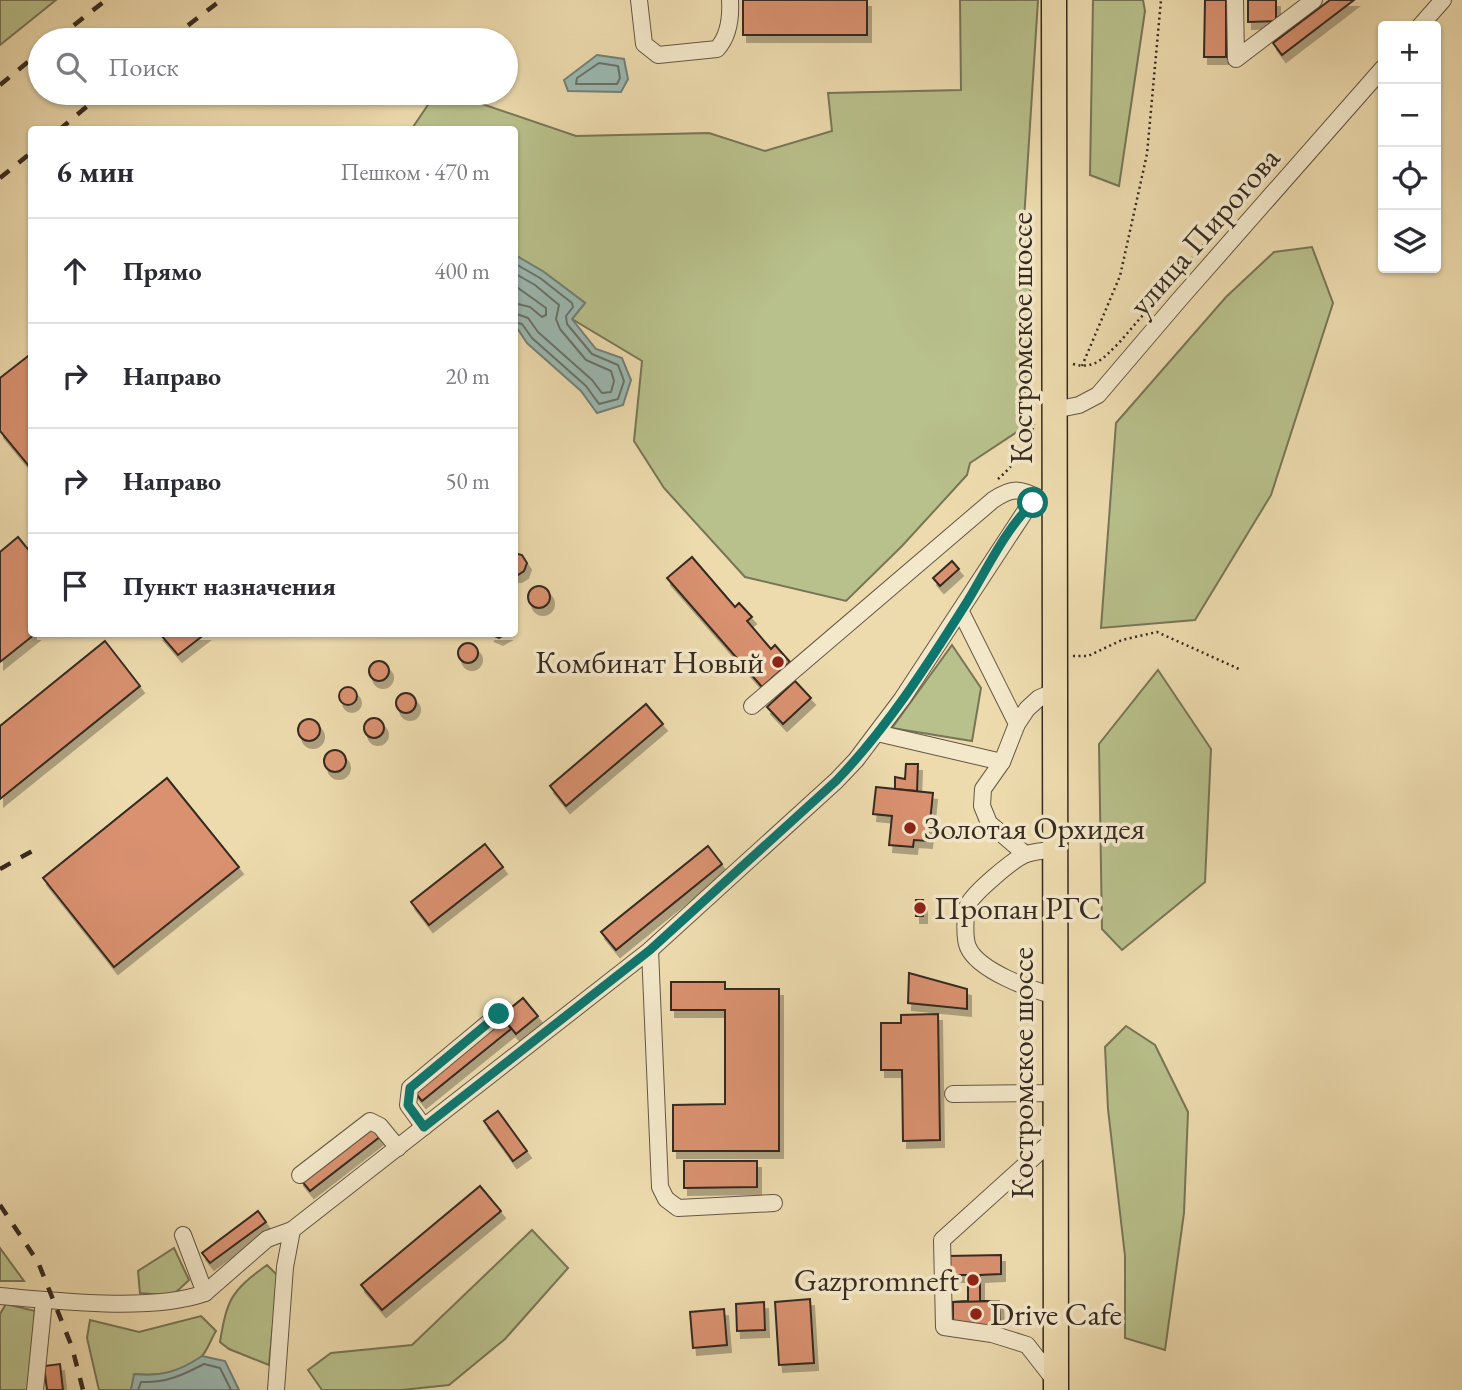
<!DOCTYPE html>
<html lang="ru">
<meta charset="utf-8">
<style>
:root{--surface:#fff;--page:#f2f2f3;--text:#2b2b33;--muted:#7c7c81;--line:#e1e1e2}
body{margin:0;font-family:"EB Garamond",serif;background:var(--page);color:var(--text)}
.controls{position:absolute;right:21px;top:21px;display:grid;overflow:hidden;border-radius:7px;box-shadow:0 2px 5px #0004}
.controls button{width:63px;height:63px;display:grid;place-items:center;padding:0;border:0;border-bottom:2px solid var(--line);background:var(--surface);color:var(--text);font:35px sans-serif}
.stop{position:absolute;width:21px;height:21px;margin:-16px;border:5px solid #0f766e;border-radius:50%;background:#fff}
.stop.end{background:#0f766e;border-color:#fff;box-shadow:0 2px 7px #0008}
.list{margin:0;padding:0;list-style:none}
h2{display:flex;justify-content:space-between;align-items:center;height:91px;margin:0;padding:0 28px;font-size:30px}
h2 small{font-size:23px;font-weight:400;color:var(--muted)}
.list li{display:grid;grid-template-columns:46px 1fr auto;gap:21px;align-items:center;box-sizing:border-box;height:105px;padding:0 28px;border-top:2px solid var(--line)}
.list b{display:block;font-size:26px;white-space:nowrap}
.list em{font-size:23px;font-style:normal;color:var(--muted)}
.icon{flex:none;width:38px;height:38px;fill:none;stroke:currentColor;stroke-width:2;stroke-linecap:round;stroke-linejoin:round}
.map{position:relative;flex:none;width:1462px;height:1390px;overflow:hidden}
.search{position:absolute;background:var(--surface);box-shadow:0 2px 5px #0004;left:28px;top:28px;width:490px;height:77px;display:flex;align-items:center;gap:18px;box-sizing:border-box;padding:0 24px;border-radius:38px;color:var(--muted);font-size:26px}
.panel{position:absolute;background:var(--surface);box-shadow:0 2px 5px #0004;left:28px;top:126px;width:490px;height:511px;border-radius:7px}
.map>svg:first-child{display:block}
.green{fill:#b8c08b;stroke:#777556;stroke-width:2}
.water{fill:#9bb9b2;stroke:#738078;stroke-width:2}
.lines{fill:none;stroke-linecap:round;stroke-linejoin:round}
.shore{stroke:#687269;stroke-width:2}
.building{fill:#d9916f;stroke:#362a20;stroke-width:2;filter:url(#shadow)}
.minor-casing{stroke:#645644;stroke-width:18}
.highway-casing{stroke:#362a20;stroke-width:27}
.path{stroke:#362a20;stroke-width:2.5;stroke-dasharray:2 3.5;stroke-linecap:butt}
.minor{stroke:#f3e8ca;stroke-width:16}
.highway{stroke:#eddbae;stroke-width:24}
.rail{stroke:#362a20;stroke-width:4.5;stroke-dasharray:12 12;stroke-linecap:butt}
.route{stroke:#0f766e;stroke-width:9}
.poi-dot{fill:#8f2418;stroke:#f3e8ca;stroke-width:2.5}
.labels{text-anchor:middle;stroke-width:7;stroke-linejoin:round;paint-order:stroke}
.street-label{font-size:32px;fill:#362a20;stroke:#f3e8ca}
.poi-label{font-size:32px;fill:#362a20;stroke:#f3e8ca;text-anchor:start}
</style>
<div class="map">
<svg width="1462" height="1390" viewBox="0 0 1462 1390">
<defs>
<filter id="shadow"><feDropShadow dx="4" dy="7" stdDeviation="0" flood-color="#0004"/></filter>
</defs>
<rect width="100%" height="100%" fill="#eddbae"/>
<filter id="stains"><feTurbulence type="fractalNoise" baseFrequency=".00286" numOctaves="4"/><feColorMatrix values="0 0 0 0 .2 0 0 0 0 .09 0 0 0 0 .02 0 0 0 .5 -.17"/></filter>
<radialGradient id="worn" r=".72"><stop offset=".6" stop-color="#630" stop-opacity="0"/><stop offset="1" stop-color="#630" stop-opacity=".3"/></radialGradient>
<!-- green -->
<g class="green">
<path d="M0,0H56L0,45Z"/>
<path d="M960,0H1038L1024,220L1032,258L1023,428L970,463L967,475L902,546L846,601L745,577L664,488L634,441L642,361L572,319L585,303L544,272L515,255L514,130H411L436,93H450L576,136L709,133L765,151L832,131L828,93L961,90Z"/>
<path d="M1093,0H1143L1145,11L1119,186L1090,175Z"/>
<path d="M1312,247L1333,303L1271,495L1195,620L1101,628L1116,423L1226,297L1274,252Z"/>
<path d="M952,645L981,688L972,741L892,728Z"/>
<path d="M1158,670L1211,749L1205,882L1122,950L1102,929L1099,744Z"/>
<path d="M1126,1026L1155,1045L1188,1112L1184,1213L1165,1350L1125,1338V1256L1108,1109L1105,1047Z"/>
<path d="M532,1230L568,1268L505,1339L449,1385L402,1390H322L308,1370L331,1353L412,1345Z"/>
<path d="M0,1248L24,1281H0Z"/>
<path d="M174,1248L189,1280L172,1296L140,1293L138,1271Z"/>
<path d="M267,1265L278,1276L269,1365L229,1349L220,1342C227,1299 231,1291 267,1265Z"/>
<path d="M6,1304L35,1311L29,1390H0V1314Z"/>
<path d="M201,1316L216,1331C211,1339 208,1349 202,1356C186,1374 157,1376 135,1374L131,1390H99L87,1338L90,1320L139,1332Z"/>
</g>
<!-- water -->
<g class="water">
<path d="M597,55L624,59L628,79L621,92L568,91L564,80Z"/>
<path d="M515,255L544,272L585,303L572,319L596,349L622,358L631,380L623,405L597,413L581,391L527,343L515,325Z"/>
<path d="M202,1356L225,1361L239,1390H131L134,1374C161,1377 180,1371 202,1356Z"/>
</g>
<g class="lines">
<!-- shore -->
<g class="shore">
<path d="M599,63L618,66L620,78L617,84H576L577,78Z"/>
<path d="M514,263L540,278L572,303L573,307L566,316L567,324L592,354L618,365L624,381L618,399L599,404L586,386L532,338L522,324L514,322"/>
<path d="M514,273L535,285L559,305L556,319L560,329L586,360L611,371L614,381L611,392L602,393L592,380L538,332L528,318L514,313"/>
<path d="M514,285L546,308V315L542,317L530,307L514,303"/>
<path d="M138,1390L141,1382C166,1383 183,1375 204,1364L220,1368L231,1390"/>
</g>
</g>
<!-- building -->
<g class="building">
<rect x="743" y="0" width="124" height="35"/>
<path d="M1205,0H1226V57H1204Z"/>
<path d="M1248,0H1276V21L1248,22Z"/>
<path d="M1330,0H1354L1282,55L1273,43Z"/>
<path d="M32,353V462L28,465L0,431V378Z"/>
<path d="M18,537L32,554V634H35L0,662V552Z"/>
<path d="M514,553L522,555L527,563L524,571L518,575H514Z"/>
<path d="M692,557L735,607L739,603L752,617L747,621L771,649L775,645L790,662L762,687L667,578Z"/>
<path d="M952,561L959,569L940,586L933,578Z"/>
<circle cx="539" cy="597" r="11"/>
<path d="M160,634H205L178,655Z"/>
<path d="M490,634H506L499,638Z"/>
<path d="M105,641L140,686L0,799V726Z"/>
<circle cx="468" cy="653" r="10"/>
<circle cx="379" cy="671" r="10"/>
<path d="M795,681L811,698L783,724L767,707Z"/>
<circle cx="348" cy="696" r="9"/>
<circle cx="406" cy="703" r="10"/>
<path d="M646,704L663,724L566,806L550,786Z"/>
<circle cx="374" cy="728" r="10"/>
<circle cx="309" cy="730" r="11"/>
<circle cx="335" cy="761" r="11"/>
<path d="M906,764H918L917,791L895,789V777L905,779Z"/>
<path d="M167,778L239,867L114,967L43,878Z"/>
<path d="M876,787L933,793L928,841L914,840L913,847L889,845L892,816L873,814Z"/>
<path d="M485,844L503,867L429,925L411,902Z"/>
<path d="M708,846L722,864L616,950L601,932Z"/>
<rect x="916" y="900" width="7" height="16"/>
<path d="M909,973L967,989V1009L908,1003Z"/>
<path d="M671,982H725V989H779V1151H673V1105L725,1104V1010H671Z"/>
<path d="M523,998L538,1016L516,1034L501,1016Z"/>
<path d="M938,1014L940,1140L903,1141L902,1070H881V1023H901V1015Z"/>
<path d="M501,1016L511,1029L422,1101L412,1089Z"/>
<path d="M498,1111L527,1151L513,1161L484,1121Z"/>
<path d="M372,1124L381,1136L310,1191L300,1179Z"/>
<path d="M684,1161H757V1187L684,1188Z"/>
<path d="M480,1186L501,1211L382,1310L361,1285Z"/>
<path d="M258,1211L266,1222L210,1263L202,1253Z"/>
<path d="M1001,1255V1274L980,1275V1301H999L1000,1327L953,1328V1302L968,1301V1275H947V1256Z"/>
<path d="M810,1299L814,1363L779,1365L775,1302Z"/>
<path d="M999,1301L1000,1327L953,1328V1302Z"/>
<path d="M764,1302L765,1330L737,1331L736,1304Z"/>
<path d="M724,1309L727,1345L693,1348L690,1312Z"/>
<path d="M60,1364L63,1390H47L44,1366Z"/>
</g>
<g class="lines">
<!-- minor casing -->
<g class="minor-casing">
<g id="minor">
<path d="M639,0L644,44L658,55L717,49C729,36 731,17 730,0"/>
<path d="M1235,0L1236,59L1314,0"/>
<path d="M1420,26L1443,0"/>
<path d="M1054,410L1079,405L1098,395L1179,300L1383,68"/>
<path d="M961,612L1017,724"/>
<path d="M752,706L993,500C1014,486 1019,489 1041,499"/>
<path d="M877,733L1002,762"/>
<path d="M1025,854L989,823L982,806L983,789L1002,762L1017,724L1027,709L1039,698L1056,691"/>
<path d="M650,950L660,1187L666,1199L678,1208L774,1203"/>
<path d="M1055,996C1032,990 978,971 968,947C964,938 965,914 968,905C973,893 1013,860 1024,855C1033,851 1047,851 1056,849"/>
<path d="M953,1094L1055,1093"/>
<path d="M424,1127L408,1105L410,1088L499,1014"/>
<path d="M1055,1138L942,1240L944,1327L992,1334L1027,1345L1056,1382"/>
<path d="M300,1175L370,1121L380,1126L398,1148"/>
<path d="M183,1235L205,1293"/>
<path d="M0,1296C57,1301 153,1312 205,1293L267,1239L292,1230"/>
<path d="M35,1390L44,1300"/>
<path d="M276,1390L285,1267L292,1230L650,950L836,781L856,760L902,699L1026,510L1033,504L1054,494"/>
</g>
</g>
<!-- highway casing -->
<g class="highway-casing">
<path id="highway" d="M1054,0L1056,1390"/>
</g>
<!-- path -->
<g class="path">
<path d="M1073,364C1095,370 1103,358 1118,344L1254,186"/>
<path d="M1082,366L1120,276L1147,154L1161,0"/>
<path d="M998,479C1014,465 1030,445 1034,424"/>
<path d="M1073,656H1088L1122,640L1157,632L1239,669"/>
</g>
<!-- minor -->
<use href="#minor" class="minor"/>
<!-- highway -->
<use href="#highway" class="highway"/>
<!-- rail -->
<g class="rail">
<path d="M55,40L106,0"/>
<path d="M169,40L221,0"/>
<path d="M0,85L40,52"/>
<path d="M59,130L103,93"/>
<path d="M0,178L32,152"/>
<path d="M0,869L34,850"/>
<path d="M0,1205L38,1262L72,1347L83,1390"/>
</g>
</g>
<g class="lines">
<!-- route -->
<path class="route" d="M499,1014L410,1088L408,1105L424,1127L650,950L836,781C887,728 928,664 967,602C986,571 1006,528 1033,503"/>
</g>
<!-- markers -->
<g class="poi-dot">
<circle cx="778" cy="662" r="7"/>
<circle cx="910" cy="828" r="7"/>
<circle cx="920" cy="908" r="7"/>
<circle cx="973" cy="1280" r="7"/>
<circle cx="976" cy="1314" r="7"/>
</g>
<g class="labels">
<!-- street labels -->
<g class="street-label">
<text transform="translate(1204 231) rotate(-49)" y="11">улица Пирогова</text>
<text transform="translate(1021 338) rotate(-90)" y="11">Костромское шоссе</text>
<text transform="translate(1022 1073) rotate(-90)" y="11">Костромское шоссе</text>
</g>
<!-- poi labels -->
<g class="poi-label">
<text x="764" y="673" text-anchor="end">Комбинат Новый</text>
<text x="924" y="839">Золотая Орхидея</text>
<text x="934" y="919">Пропан РГС</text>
<text x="959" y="1291" text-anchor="end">Gazpromneft</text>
<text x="990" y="1325">Drive Cafe</text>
</g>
</g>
<rect width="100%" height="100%" filter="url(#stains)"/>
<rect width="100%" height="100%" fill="url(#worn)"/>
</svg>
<div class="controls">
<button>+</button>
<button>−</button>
<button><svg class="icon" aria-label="locate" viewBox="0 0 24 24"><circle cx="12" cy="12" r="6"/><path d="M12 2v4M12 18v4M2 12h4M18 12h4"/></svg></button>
<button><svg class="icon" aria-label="layers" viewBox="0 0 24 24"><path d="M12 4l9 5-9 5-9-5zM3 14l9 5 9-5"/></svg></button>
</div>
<div class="stop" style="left:1033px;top:503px"></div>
<div class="stop end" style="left:499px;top:1014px"></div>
<div class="search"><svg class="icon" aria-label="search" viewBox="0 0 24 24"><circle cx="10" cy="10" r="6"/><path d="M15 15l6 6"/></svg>Поиск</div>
<section class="panel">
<h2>6 мин<small>Пешком · 470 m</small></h2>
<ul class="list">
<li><svg class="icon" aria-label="ahead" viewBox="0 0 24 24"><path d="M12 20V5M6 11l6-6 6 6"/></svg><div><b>Прямо</b></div><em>400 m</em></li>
<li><svg class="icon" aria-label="right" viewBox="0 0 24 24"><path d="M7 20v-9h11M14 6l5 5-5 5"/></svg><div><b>Направо</b></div><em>20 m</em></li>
<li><svg class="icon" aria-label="right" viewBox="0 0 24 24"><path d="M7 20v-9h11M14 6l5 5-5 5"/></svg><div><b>Направо</b></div><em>50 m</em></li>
<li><svg class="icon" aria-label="arrive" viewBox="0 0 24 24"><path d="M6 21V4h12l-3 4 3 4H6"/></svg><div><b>Пункт назначения</b></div></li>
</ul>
</section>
</div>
